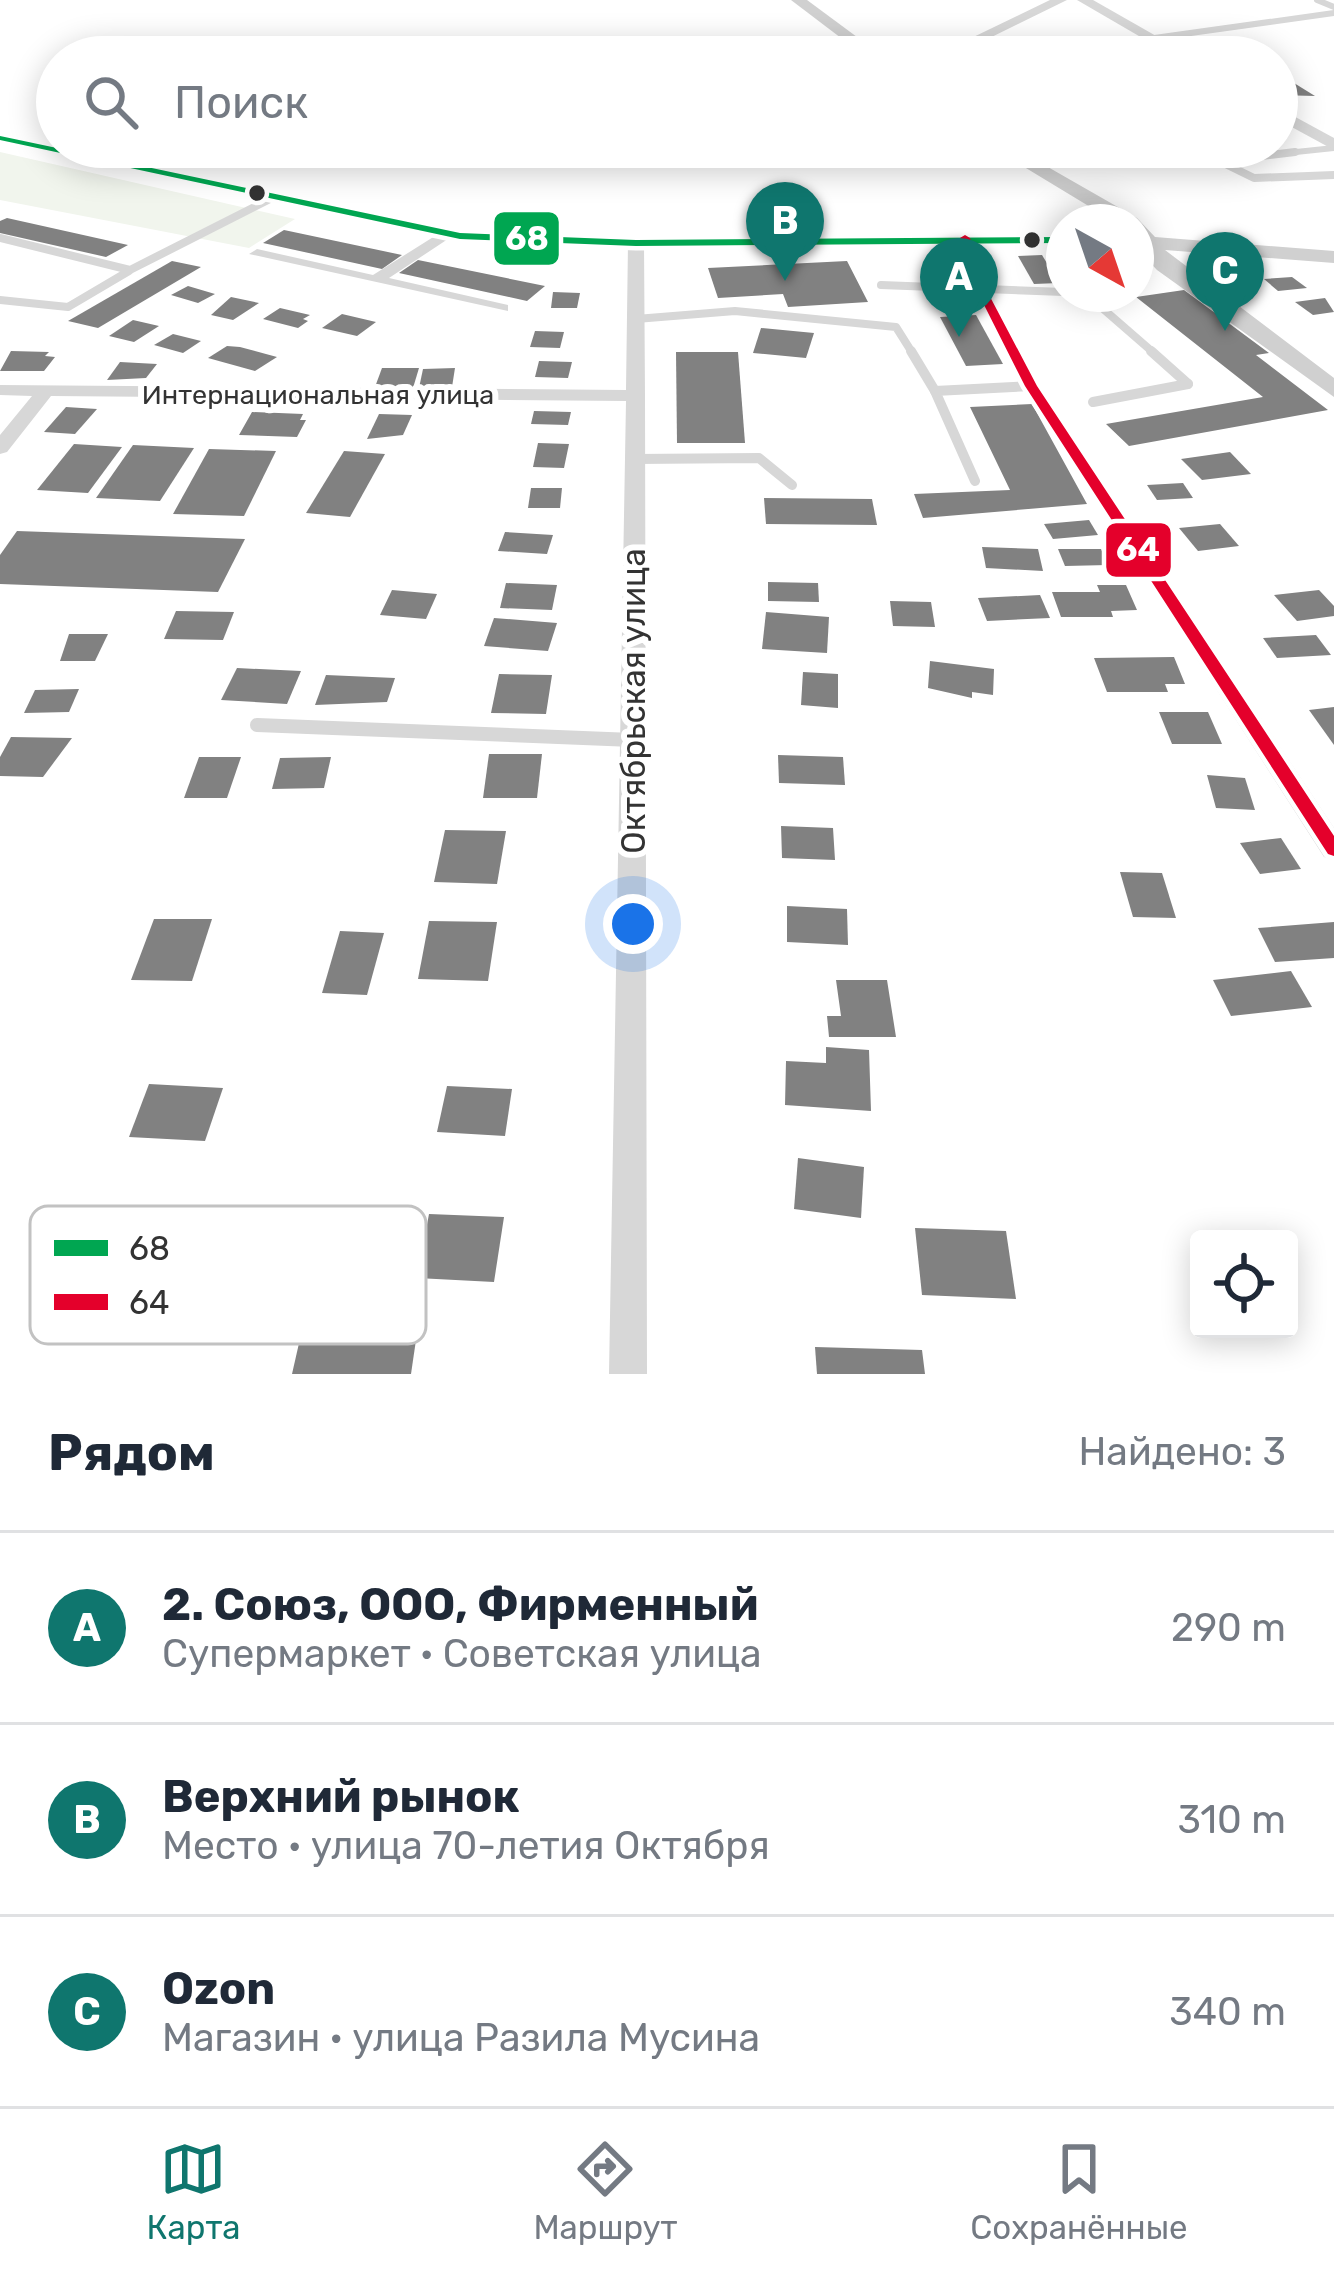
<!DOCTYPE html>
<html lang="ru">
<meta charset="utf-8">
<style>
:root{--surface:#fff;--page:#f2f2f3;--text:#1f2937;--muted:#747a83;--line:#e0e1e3;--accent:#0f766e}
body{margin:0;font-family:Rubik,sans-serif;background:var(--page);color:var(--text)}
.controls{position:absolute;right:36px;bottom:36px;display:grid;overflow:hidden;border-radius:12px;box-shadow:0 6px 30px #0003}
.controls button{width:108px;height:108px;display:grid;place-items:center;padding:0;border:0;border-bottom:3px solid var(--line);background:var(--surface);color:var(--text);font:60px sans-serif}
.compass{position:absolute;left:1046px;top:204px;width:108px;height:108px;border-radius:50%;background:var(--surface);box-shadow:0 6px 30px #0003;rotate:140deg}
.you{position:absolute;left:633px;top:924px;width:42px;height:42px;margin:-30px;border:9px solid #fff;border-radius:50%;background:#1a73e8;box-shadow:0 0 0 18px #1a73e833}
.badge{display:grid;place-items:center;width:78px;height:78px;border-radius:50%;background:var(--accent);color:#fff;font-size:39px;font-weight:700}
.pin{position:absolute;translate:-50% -99px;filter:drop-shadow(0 3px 6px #0008)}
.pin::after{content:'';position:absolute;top:63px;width:42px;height:36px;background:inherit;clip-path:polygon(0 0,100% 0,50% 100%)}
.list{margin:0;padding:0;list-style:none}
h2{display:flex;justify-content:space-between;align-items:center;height:156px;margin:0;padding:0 48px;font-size:51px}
h2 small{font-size:39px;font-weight:400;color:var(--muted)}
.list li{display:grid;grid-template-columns:78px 1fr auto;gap:36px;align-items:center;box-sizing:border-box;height:192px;padding:0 48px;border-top:3px solid var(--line)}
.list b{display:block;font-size:45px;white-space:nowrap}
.list p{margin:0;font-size:39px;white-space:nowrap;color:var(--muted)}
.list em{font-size:39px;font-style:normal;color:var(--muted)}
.icon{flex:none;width:66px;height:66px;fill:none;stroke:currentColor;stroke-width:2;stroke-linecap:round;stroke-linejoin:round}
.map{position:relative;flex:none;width:1334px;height:1374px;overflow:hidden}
.search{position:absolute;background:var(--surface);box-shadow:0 6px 30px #0003;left:36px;right:36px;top:36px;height:132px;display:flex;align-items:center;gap:30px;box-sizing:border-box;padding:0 42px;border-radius:66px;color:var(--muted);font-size:45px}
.sheet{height:732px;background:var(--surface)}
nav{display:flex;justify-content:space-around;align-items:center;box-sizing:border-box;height:168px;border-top:3px solid var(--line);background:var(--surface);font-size:33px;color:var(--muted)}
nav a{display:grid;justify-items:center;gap:6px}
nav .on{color:var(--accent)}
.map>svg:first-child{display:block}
.green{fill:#f1f5ed}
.building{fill:#818181}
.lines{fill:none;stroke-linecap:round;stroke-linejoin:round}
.service-far3{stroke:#d7d7d7;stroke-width:6}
.service-far2{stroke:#d7d7d7;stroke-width:8}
.service-far1{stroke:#d7d7d7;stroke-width:10}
.service{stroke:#d7d7d7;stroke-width:14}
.minor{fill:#d7d7d7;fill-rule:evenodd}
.tertiary{fill:#d7d7d7;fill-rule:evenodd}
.secondary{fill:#d0d0d0;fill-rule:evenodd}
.bus-1-casing{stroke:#fff;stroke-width:9}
.bus-2-casing{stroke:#fff;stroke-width:9}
.bus-1{fill:#00a651;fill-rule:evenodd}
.bus-2{fill:#e4002b;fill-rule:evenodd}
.bus-dot{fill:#333;stroke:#fff;stroke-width:4.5}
.labels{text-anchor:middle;stroke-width:12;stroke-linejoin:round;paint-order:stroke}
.far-street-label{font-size:27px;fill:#333;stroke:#fff}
.street-label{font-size:33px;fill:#333;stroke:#fff}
.key{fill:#fff;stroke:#c2c2c2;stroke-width:3}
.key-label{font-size:33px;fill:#333}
.line-badge{stroke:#fff;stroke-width:4.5}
.badge-label{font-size:33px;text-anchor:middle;font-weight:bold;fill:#fff}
</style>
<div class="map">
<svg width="1334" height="1374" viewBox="0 0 1334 1374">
<rect width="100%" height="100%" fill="#fff"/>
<!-- green -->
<path class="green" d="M0,152L295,219L249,248L0,200Z"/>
<!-- building -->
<g class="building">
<path d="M1294,83L1315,96L1277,95V85Z"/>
<path d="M7,218L128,245L106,257L0,233V221Z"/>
<path d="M284,230L402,255L382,269L263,243Z"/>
<path d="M1042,255L1059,283L1034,284L1018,256Z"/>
<path d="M418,260L545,286L527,301L399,273Z"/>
<path d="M172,261L201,267L98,328L68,321Z"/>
<path d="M847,261L868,302L788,307L783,294L718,298L708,268Z"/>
<path d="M1292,277L1307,288L1278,291L1264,279Z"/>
<path d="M188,286L215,294L198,303L171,295Z"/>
<path d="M1184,290L1269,353L1256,355L1328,410L1129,446L1106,424L1263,397L1136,297Z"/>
<path d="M553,292L580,293L577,308H551Z"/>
<path d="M231,297L259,303L233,320L211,315Z"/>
<path d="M1325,298L1334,312L1313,315L1295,302Z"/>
<path d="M280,308L310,315L303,319L308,321L298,328L263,319Z"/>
<path d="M342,314L376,322L357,336L322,328Z"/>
<path d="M976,315L1003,364L966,366L940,317Z"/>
<path d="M133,320L159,326L134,342L109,336Z"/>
<path d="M761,328L814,333L806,358L753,353Z"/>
<path d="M535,331L564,332L560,348L530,347Z"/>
<path d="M173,334L201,341L183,353L154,345Z"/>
<path d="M227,346L240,347L277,357L255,371L208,358Z"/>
<path d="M11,351L49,352L45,356L55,357L44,371H0Z"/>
<path d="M676,352H738L745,443H677Z"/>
<path d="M539,361L572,362L568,378L535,377Z"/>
<path d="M120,362L157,364L146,378L107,380Z"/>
<path d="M382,368H419L413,388L375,387Z"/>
<path d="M455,368L452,387L419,388L423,369Z"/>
<path d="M1032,404L1087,504L923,518L914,494L1010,490L970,407Z"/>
<path d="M66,407L97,409L75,434L44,432Z"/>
<path d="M534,411L571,412L568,425L531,424Z"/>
<path d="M252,412L303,414L300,420H306L297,437L239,435Z"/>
<path d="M379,414L412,415L403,435L367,439Z"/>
<path d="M538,443L569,444L564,468L533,467Z"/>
<path d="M74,444L122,447L88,493L37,490Z"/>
<path d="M133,445L194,448L160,501L96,498Z"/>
<path d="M209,449L276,451L244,516L173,514Z"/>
<path d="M344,451L385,454L350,517L306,513Z"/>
<path d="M1230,452L1251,474L1202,480L1181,459Z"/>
<path d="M1183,483L1193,498L1157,500L1147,485Z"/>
<path d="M531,488H562L560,508H528Z"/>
<path d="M764,498L872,499L877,525L766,524Z"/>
<path d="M1089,520L1098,535L1053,539L1044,524Z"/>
<path d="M1220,524L1239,546L1198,551L1179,528Z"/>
<path d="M17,531L245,539L218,592L0,584V555Z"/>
<path d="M505,532L553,535L547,554L498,551Z"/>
<path d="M982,547L1038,549L1043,571L986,568Z"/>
<path d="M1058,549H1101L1108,565L1065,566Z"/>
<path d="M768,582L818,583L819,602L768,601Z"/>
<path d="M506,583L557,585L552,610L500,608Z"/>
<path d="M1097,585H1126L1137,610L1111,611L1113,617H1061L1052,592H1100Z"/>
<path d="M392,590L437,594L426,619L380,615Z"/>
<path d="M1319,590L1334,606V616L1297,621L1274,595Z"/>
<path d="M1040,595L1050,618L987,621L978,598Z"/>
<path d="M890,601L931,602L935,627L893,626Z"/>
<path d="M176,611L234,612L223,640L164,639Z"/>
<path d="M766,612L829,617L827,653L762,649Z"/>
<path d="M494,618L557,623L548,651L484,646Z"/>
<path d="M69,634H108L95,661H60Z"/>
<path d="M1316,635L1331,655L1277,658L1263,638Z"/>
<path d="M1174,657L1185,684H1165L1168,692H1107L1094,658Z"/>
<path d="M930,661L994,669L993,695L972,692V698L928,688Z"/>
<path d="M237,668L301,671L287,704L221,700Z"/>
<path d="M803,672L838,674V708L801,705Z"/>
<path d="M499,674L552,675L546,714L491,713Z"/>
<path d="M326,675L395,678L387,702L315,705Z"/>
<path d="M79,689L69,712L24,713L35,690Z"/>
<path d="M1334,707V745L1309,710Z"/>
<path d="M1159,712H1208L1222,744H1172Z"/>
<path d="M11,737L72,738L43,777L0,776V757Z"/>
<path d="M489,754H542L537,798H483Z"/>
<path d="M778,755L843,757L845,785L779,783Z"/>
<path d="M199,757H241L227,798H184Z"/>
<path d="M331,757L324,788L272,789L280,758Z"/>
<path d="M1207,775L1245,778L1255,810L1216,808Z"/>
<path d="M781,826L833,828L835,860L782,858Z"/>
<path d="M445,830L506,831L497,884L434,882Z"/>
<path d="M1281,838L1301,869L1260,874L1240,843Z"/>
<path d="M1120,872L1162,873L1176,918L1133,917Z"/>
<path d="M787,906L847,909L848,945L787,942Z"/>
<path d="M154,919H212L192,981L131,980Z"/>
<path d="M429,921L497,922L488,981L418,979Z"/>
<path d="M1334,922V958L1275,962L1258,928Z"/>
<path d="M340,931L384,933L367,995L322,993Z"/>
<path d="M1291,971L1312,1007L1231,1016L1213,980Z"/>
<path d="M836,980H887L896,1037H829L827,1016H841Z"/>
<path d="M826,1047L869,1050L871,1111L785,1105L786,1061L826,1063Z"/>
<path d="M149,1084L223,1088L205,1141L129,1137Z"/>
<path d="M447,1086L512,1089L505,1136L437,1132Z"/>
<path d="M798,1158L864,1167L861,1218L794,1209Z"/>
<path d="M429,1214L504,1217L494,1282L417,1278Z"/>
<path d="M915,1228L1006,1231L1016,1299L922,1295Z"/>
<path d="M302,1330L417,1333L411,1374H292Z"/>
<path d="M815,1347L922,1350L925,1374H817Z"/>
</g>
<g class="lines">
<!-- service-far3 -->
<g class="service-far3">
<path d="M1317,0L1334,7"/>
<path d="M1083,48L1334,13"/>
<path d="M724,57L718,52L850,39"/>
<path d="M985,57L1083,48L1096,57"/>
<path d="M1190,147L1207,155"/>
<path d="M1227,147L1241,155"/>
<path d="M1268,155L1334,148"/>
</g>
<!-- service-far2 -->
<g class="service-far2">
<path d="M1201,152L1254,178L1334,175"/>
<path d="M1236,152L1245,158L1295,152"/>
<path d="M0,238L130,270L272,198"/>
<path d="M881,285L1064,292"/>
<path d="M1086,294L1155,354"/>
<path d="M0,300L68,307L129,271"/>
<path d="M636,319L735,311L896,327L913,354"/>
</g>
<!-- service-far1 -->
<g class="service-far1">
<path d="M911,351L935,391"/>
<path d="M1151,351L1188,384"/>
<path d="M1093,402L1188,384"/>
<path d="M635,459L759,458L792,485"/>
<path d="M975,481L935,391L1031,386"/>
</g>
<!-- service -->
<path class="service" d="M257,725L633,740"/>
<!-- minor -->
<g class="minor">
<path d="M446,229L454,234L451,237L389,278L508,305V311L249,254L257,249L373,275Z"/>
<path d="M960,235L973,238L990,291L1040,386L1334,828V860L1324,857L1022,386L974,291Z"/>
<path d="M636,238L644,243L645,396L647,1374H609L626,401L51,396L7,452L0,454V435L32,396L0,395V385L626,390L628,243Z"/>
</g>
<!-- tertiary -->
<g class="tertiary">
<path d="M1050,0H1067L951,57H932Z"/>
<path d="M1077,0H1093L1193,57H1175Z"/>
<path d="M1277,107L1334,138V150L1277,119Z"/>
</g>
<!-- secondary -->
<g class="secondary">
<path d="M791,0H807L884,57H866Z"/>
<path d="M0,133L460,230L636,237L1064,234V246L636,249L460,242L0,143Z"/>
<path d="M991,147H1013L1137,218L1155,237L1334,251V263L1165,250L1334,378V397L1157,270L1136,248V222H1115Z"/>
</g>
<!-- bus-1 casing -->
<g class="bus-1-casing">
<path id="bus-1" d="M0,136L460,233L636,240L1064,237V243L636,246L460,239L0,140Z"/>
</g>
<!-- bus-2 casing -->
<g class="bus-2-casing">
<path id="bus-2" d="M965,235L970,238L987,291L1037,386L1334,836V856L1328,854L1025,386L977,291L960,238Z"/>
</g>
<!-- bus-1 -->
<use href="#bus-1" class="bus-1"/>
<!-- bus-2 -->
<use href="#bus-2" class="bus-2"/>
</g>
<!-- markers -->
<g class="bus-dot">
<circle cx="257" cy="193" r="10"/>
<circle cx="1032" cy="240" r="10"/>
</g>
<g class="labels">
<!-- far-street labels -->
<g class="far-street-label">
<text x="318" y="404">Интернациональная улица</text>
</g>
<!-- street labels -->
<g class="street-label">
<text transform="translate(633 701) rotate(-90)" y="12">Октябрьская улица</text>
</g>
</g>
<!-- legend -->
<rect x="30" y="1206" width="396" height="138" rx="18" class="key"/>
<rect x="54" y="1240" width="54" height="16" fill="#00a651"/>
<rect x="54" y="1294" width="54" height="16" fill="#e4002b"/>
<g class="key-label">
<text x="129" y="1260">68</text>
<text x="129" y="1314">64</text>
</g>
<g class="line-badge">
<rect x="492" y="210" width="69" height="57" rx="12" fill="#00a651"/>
<rect x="1104" y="521" width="69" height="58" rx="12" fill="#e4002b"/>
</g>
<g class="badge-label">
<text x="527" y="250">68</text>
<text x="1138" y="561">64</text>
</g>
</svg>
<div class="controls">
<button><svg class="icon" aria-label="locate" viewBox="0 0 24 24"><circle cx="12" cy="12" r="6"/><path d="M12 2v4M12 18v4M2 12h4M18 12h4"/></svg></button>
</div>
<svg class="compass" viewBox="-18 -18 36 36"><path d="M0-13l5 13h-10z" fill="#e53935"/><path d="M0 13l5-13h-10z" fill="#747a83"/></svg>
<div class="you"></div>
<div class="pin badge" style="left:959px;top:337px">A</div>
<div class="pin badge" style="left:785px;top:281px">B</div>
<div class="pin badge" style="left:1225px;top:331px">C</div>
<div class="search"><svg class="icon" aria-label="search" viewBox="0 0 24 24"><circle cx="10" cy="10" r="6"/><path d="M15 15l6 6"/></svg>Поиск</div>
</div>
<section class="sheet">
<h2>Рядом<small>Найдено: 3</small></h2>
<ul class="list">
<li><span class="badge">A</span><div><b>2. Союз, ООО, Фирменный</b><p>Супермаркет · Советская улица</p></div><em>290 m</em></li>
<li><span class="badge">B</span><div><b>Верхний рынок</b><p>Место · улица 70-летия Октября</p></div><em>310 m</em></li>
<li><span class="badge">C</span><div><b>Ozon</b><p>Магазин · улица Разила Мусина</p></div><em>340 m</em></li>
</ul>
</section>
<nav>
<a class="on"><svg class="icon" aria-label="map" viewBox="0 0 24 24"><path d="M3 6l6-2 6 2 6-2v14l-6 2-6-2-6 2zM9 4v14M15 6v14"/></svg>Карта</a>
<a><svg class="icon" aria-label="directions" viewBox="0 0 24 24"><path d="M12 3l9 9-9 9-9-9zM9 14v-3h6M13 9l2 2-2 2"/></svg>Маршрут</a>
<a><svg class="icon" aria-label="saved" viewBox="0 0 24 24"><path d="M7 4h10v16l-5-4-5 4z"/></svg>Сохранённые</a>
</nav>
